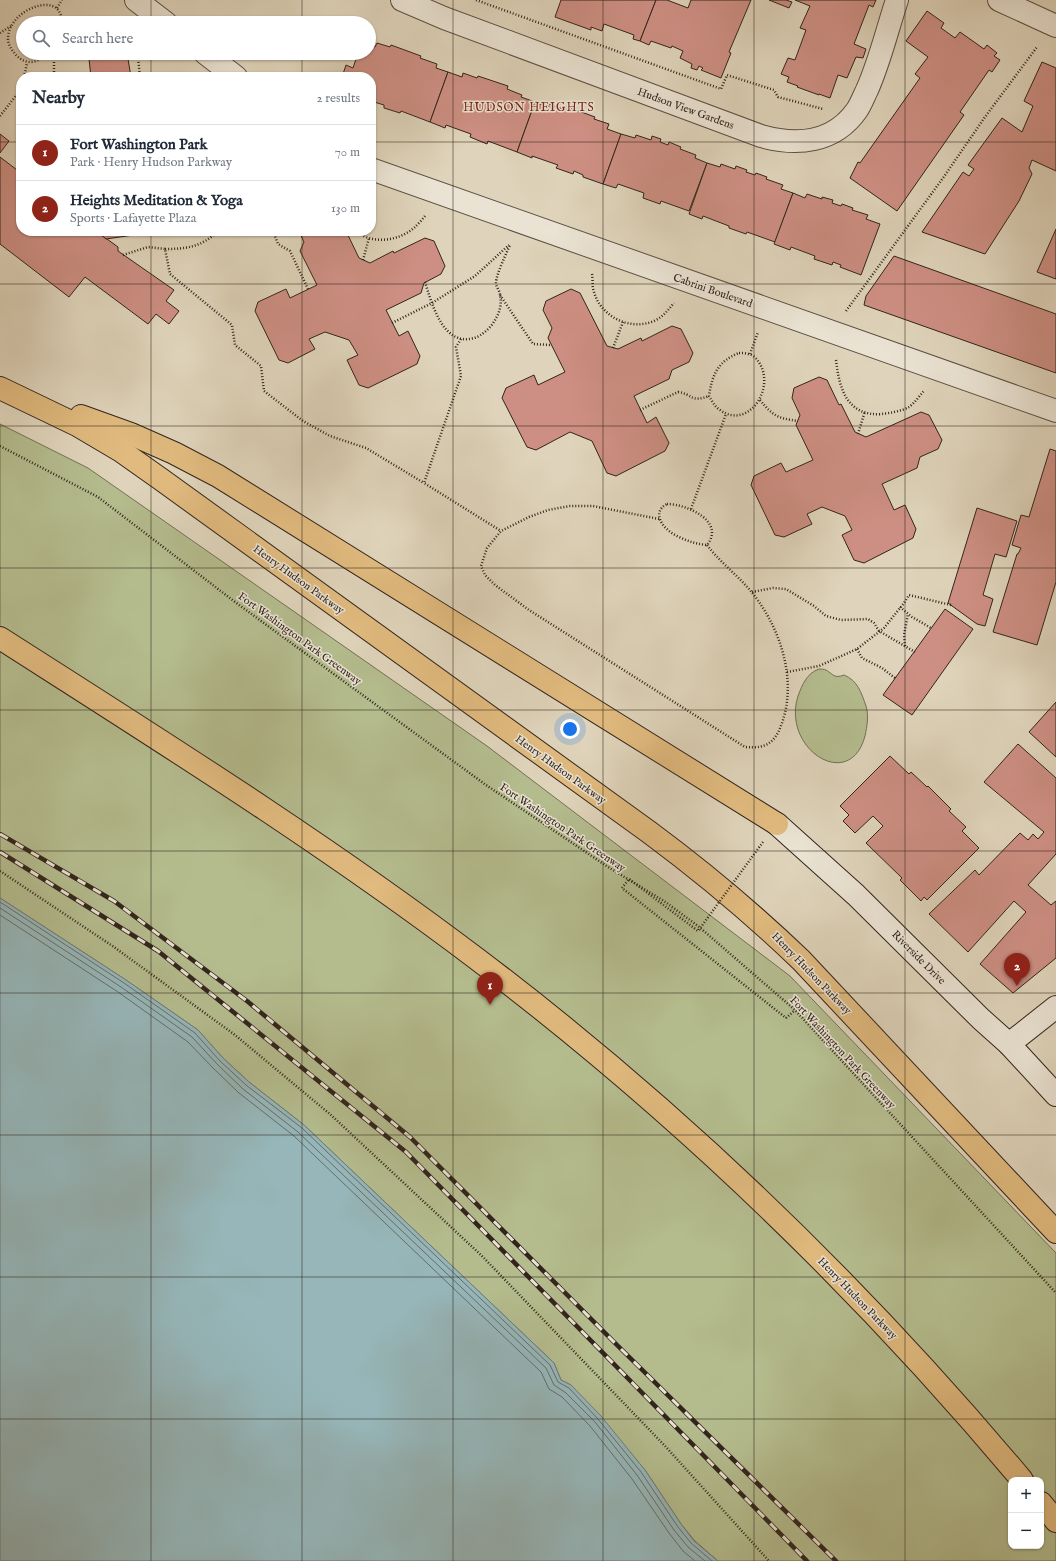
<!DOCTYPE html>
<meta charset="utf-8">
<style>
:root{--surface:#fff;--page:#f6f6f7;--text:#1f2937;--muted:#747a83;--line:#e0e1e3;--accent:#8f2418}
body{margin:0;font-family:"IM FELL English",serif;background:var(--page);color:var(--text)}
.controls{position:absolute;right:12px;bottom:12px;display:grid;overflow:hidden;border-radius:8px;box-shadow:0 1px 3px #0004}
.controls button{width:36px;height:36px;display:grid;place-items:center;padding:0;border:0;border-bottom:1px solid var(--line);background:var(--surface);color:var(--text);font:20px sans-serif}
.you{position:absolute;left:570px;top:729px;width:14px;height:14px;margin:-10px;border:3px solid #fff;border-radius:50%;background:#1a73e8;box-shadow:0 0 0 6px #1a73e833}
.badge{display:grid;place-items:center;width:26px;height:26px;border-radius:50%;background:var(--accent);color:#fff;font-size:13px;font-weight:700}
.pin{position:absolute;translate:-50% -33px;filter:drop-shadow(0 1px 2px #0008)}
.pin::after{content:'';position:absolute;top:21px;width:14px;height:12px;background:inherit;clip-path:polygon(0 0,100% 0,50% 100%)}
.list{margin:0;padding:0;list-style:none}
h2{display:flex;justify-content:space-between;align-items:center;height:52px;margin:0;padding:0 16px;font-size:17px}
h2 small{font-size:13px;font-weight:400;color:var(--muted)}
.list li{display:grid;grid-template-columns:26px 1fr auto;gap:12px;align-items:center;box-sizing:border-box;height:56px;padding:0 16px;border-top:1px solid var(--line)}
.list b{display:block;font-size:15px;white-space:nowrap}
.list p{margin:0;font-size:13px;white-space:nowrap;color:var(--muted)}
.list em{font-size:13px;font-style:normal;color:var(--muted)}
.icon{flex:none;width:22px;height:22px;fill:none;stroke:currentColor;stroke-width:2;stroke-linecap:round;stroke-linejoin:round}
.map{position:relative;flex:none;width:1056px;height:1561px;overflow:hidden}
.search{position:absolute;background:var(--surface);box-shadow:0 1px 3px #0004;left:16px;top:16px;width:360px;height:44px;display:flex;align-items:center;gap:10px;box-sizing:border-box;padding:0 14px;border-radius:22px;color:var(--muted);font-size:15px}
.panel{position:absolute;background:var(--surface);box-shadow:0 1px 3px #0004;left:16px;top:72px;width:360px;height:164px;border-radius:16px}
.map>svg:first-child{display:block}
.green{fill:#b4bc8e;stroke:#737055;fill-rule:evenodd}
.water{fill:#96b6b9;stroke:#6e7c7a}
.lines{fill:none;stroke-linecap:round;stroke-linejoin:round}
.shore{stroke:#646d6a;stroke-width:1}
.building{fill:#cd8f83;stroke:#32241c}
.minor-casing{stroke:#5d5044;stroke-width:24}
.secondary-casing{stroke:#32241c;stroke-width:24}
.motorway-casing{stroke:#32241c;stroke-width:24}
.path{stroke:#32241c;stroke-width:2.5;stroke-dasharray:1 2;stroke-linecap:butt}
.minor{stroke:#eae3d3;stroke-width:22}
.secondary{stroke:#eae3d3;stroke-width:22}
.motorway{stroke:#e0ba7e;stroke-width:22}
.rail-casing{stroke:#32241c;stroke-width:4.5}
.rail{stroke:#eae3d3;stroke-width:3;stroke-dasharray:9;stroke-linecap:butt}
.path-bridge{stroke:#32241c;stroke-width:2.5;stroke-dasharray:1 2;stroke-linecap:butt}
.grid{fill:none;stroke:#32241c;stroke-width:1;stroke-opacity:0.55}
.labels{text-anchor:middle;stroke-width:3;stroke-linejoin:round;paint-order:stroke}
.street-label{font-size:11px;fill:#32241c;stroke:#eae3d3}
.neighbourhood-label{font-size:12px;letter-spacing:1px;fill:#7a1f14;stroke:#eae3d3}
</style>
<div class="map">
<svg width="1056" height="1561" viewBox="0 0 1056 1561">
<rect width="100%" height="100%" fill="#dfd4bb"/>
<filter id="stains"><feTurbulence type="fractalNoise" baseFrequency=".005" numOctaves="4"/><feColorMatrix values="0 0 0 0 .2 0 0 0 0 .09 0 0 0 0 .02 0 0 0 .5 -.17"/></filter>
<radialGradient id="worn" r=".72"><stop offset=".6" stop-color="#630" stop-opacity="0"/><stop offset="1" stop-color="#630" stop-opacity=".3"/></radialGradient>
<!-- green -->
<g class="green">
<path d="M0,424L88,468L487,746L790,976L1056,1253V1561H718L695,1541L681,1524L645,1470L571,1385L561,1380L554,1363L304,1125L249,1082L223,1058L198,1030L126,980L0,898ZM1011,1480H1041V1546H1011Z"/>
<path d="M819,669C821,669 824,669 826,670C833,674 834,679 844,675C858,681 861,692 866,706C869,716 867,726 865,736C850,793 781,749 798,696C802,685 807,673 819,669Z"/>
</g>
<!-- water -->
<path class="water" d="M0,898L126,980L198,1030L223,1058L249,1082L304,1125L554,1363L561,1380L571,1385L601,1416L645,1470L681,1524L694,1541L718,1561H0Z"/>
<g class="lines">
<!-- shore -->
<g class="shore">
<path d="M0,902L124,983L195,1033L220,1061L246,1085L302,1128L550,1365L558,1382L569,1388L598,1419L641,1472L678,1527L691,1543L712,1561"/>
<path d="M0,908L121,987L192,1037L217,1064L243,1089L298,1132L546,1368L554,1385L566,1393L595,1422L637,1475L674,1530L688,1547L705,1561"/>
<path d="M0,915L118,992L188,1042L213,1068L239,1093L294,1136L541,1372L549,1389L562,1397L590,1426L632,1479L669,1533L683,1551L695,1561"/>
</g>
</g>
<!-- building -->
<g class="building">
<path d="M561,0H656L640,41L633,39L634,35L604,24L602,31L591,27V30L555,17Z"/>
<path d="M656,0H667L688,8L691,0H751L729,52L731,53L721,78L701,70L703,68L699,66L697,70L691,68L692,64L680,58L683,51L672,46L671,48L651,41L649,45L640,41Z"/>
<path d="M769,0H786L792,2L789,8Z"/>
<path d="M795,0H876L873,7L869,5L854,44L866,49L863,58L856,57L847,78L838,75L830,98L819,94V95L797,87L798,86L787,82L789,77L781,74L788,58L795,60L806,30L800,28L810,6Z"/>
<path d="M927,11L944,23L941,28L955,38L960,32L984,49L987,45L997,53L994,56L1000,60L992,72L989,70L960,112L964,115L897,211L850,178L858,162L860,163L920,78L915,74L928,57L906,41Z"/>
<path d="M377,43L390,47L391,45L421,56L420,58L437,64L436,68L448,72L430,122L401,111L400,113L384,108V105L371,101V77H342L346,65L353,68L358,53H369V45L375,47Z"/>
<path d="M94,53H127L131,77H91L89,59Z"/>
<path d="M1042,62L1056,68V171L1032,160L1029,168L1032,174L1019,201L985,254L922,232L963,172L969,176L974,169L968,165L1002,118L1022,132L1033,106L1024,101Z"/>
<path d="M448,72L462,77L463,73L477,78L478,76L508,86L507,89L522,95L521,97L535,102L517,152L488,141L487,144L470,137L471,134L446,125L445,128L430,122Z"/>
<path d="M535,102L548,107L549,104L563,109L565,106L595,117L594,119L609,124L607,129L621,134L603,184L583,177V175L574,171L573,174L556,168L558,165L532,156V158L517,152Z"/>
<path d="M0,134L9,141L0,153Z"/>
<path d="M621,134L635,138L636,135L651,140L652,136L661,139L660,142L668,145L669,142L681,147L680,149L696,155L695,158L707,163L689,211L661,201L660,204L643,198L644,193L618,184L616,188L603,184Z"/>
<path d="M0,157L21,173V231H96L118,247V251L174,290L166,301L179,311L169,324L156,314L148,324L85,277L69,297L0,244Z"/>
<path d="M707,163L720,167L721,164L735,169L736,166L747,170L746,172L755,175L756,173L767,177L766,179L783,185L781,189L793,193L775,242L747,232L746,234L729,228V226L703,216L702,219L689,214Z"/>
<path d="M793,193L805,198L807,194L822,199V197L833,200L832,203L841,206L842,204L853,208L852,210L868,215L866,219L880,224L861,275L840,267L841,265L833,262L832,265L814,259L815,256L791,247L790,250L774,244Z"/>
<path d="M1056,229V279L1037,272Z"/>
<path d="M98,231H161L106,239L99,233Z"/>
<path d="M299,231H346L359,258L370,263L393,251L394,253L425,238L434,241L445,266L441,274L424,283L421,293L386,310L399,336L408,331L420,356L417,364L368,388L359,385L347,360L358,355L349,340L325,332L309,339L315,349L288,363L279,360L255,311L258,302L286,289L290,298L317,285L300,251L304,242Z"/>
<path d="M894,256L1056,314V373L864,305L866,296Z"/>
<path d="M571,289L580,293L607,346L618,349L641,338L642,341L672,326L681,329L693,353L689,362L672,370L669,379L634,396L647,423L656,417L669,443L665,451L616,476L607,473L592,441L570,432L536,450L527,447L502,398L506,388L534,375L538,385L565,372L548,338L552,328L543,310L546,301Z"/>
<path d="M819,377L827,380L839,405L841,404L855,432L866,437L921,412L929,415L942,440L938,449L920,457L917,468L882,484L894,510L905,505L916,529L913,538L864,563L854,560L842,535L852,530L845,516L822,507L807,514L812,524L784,537L775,535L751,485L754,476L781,463L786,472L813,460L796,425L800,415L792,398L794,388Z"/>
<path d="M1050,449L1056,451V582L1037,645L993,632L1017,554H1018L1021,548L1012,545L1021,515L1029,517Z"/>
<path d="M977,508L1017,521L1006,557L995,554L983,595L993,599L985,626L977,624L948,603Z"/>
<path d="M945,609L973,629L912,715L883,695Z"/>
<path d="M1056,702V757L1029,732Z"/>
<path d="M1018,744L1056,778V854L1028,885L1051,905L1056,901V958L1013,993L980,964L1026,912L1014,901L968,952L929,914L975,870L979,875L1020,833L1028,840L1033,834L1038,839L1044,832L984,782Z"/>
<path d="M890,756L909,774L911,772L927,787L928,786L951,809L949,811L966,827L962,831L979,848L927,900L924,897L921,901L900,880L902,878L866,843L883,826L873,816L855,833L843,821L849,815L840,806Z"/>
</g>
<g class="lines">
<!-- minor casing -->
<g class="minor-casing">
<g id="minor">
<path d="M136,0L166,23"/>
<path d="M402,0L444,18L761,136C797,146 834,143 857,110C861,104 864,96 867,90C880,61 887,30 897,0"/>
<path d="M999,0L1056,26"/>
<path d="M205,53L236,77"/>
<path d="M371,169L1056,411"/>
</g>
</g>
<!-- secondary casing -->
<g class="secondary-casing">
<g id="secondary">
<path d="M777,824L856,895L981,1019L1009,1044L1056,1095"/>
<path d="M1009,1044L1056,1007"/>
</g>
</g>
<!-- motorway casing -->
<g class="motorway-casing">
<g id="motorway">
<path d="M0,388L77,425L121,451L162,480L649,832C703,872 752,913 801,960L1056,1232"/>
<path d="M81,416L131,434L174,453L218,476L777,824"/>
<path d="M0,638C161,741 324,843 477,959C678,1111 860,1287 1022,1480"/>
<path d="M1041,1503L1056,1521"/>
</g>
</g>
<!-- path -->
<g class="path">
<path d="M476,0L721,89L727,75L774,90L778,97L823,109"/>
<path d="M57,8L62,0"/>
<path d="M0,33L11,26"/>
<path d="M48,53C37,63 27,66 16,55C12,50 8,45 8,39C8,20 29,5 46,5C58,5 61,13 63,23"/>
<path d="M54,53V77"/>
<path d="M139,53L138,57L140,77"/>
<path d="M24,77L27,63"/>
<path d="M0,116L18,93L21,85"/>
<path d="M273,231L278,244L290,251L308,289"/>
<path d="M356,231C372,245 400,241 415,227C418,224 422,220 425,216"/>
<path d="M165,249C186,249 202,247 218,231"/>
<path d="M123,255L148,247L165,249L170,274L232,325L235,345L261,366L264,391L303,421L330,436L366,448L424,483"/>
<path d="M363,260L369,238"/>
<path d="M592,274C593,280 592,287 594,292C601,317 630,331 654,321C663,317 668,310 674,303"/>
<path d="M425,282C432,304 443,347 474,338C482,336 492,327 496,318C500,312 502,302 500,295C500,291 496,287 496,283C496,275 506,254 510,245"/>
<path d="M500,295L533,344L551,345"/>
<path d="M846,311L943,178L985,117L1037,47"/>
<path d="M392,323L432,303L475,276L509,245"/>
<path d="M461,339L456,347L461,376L424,483L501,531"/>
<path d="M613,348L623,322"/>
<path d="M739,353C742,353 745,353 748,354C752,354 756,358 758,361C777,386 749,431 720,410C715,407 712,401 709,396C712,375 718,361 739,353Z"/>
<path d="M750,354L758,332"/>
<path d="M836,360C839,388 847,417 882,414C890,413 902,411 909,407C915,403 919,396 924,391"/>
<path d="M760,400C773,416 777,418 798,421"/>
<path d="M640,410L678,392C693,394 690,403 709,396"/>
<path d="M858,434L865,411"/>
<path d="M0,446L98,497L235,602L486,785L608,867L664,901L698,926L795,1010L1056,1293"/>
<path d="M667,504C686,504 726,521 707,545C696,544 687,541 677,536C664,530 650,513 667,504Z"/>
<path d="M691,509L726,414"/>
<path d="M659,519L593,506H570L548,510L529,517L501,531L487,548L481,566L485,575L495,585L529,610L745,747C766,749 775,743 782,723C798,678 779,624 749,589C736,574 719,561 707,545"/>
<path d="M752,592L773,588L786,589L814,606L826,616L841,620L868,619L874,623L879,631L915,652"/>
<path d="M900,607L912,617L931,628"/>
<path d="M905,646L904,635L908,614"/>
<path d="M857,649L862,658L882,668L895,678"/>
<path d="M787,672L819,666L857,649L884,628L904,603L909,595L951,605"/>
<path d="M0,871L114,947L235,1035L331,1115L482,1256L666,1447L769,1561"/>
<path d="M786,1018L795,1010"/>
</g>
<!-- minor -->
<use href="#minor" class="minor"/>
<!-- secondary -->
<use href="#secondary" class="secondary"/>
<!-- motorway -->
<use href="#motorway" class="motorway"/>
<!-- rail casing -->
<g class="rail-casing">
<g id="rail">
<path d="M0,834L114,901L247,1001L410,1137L618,1346L836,1561"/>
<path d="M0,852L158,951L406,1152L807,1561"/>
</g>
</g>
<!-- rail -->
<use href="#rail" class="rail"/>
<!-- path-bridge -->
<path class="path-bridge" d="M763,842L698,931L629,879L622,888L786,1018"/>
</g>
<!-- grid -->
<path class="grid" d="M151,0V23M302,0V23M453,0V1561M603,0V1561M754,0V1561M905,0V1561M151,53V77M302,53V77M0,142H21M371,142H1056M151,231V1561M302,231V1561M0,284H1056M0,426H1056M0,568H1056M0,710H1056M0,851H1056M0,993H1056M0,1135H1056M0,1277H1056M0,1419H1056"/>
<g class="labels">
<!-- street labels -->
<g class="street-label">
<text transform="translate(686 108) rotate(20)" y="4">Hudson View Gardens</text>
<text transform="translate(713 290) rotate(19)" y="4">Cabrini Boulevard</text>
<text transform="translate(299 579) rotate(36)" y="4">Henry Hudson Parkway</text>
<text transform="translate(300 638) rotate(36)" y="4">Fort Washington Park Greenway</text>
<text transform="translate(561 769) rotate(36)" y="4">Henry Hudson Parkway</text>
<text transform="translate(563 827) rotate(34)" y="4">Fort Washington Park Greenway</text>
<text transform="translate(919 957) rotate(45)" y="4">Riverside Drive</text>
<text transform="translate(812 973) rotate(46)" y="4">Henry Hudson Parkway</text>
<text transform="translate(843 1052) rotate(47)" y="4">Fort Washington Park Greenway</text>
<text transform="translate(858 1298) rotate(46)" y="4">Henry Hudson Parkway</text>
</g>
<!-- neighbourhood labels -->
<g class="neighbourhood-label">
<text x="529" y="111">HUDSON HEIGHTS</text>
</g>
</g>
<rect width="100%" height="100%" filter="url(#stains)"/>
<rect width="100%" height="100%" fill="url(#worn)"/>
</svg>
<div class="controls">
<button>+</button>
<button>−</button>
</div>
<div class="you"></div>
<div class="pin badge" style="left:490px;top:1005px">1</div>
<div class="pin badge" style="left:1017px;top:986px">2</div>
<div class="search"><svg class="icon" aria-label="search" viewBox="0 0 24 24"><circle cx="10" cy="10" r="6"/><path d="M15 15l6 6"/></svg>Search here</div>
<section class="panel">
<h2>Nearby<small>2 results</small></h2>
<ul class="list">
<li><span class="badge">1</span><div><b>Fort Washington Park</b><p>Park · Henry Hudson Parkway</p></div><em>70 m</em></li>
<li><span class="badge">2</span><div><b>Heights Meditation &amp; Yoga</b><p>Sports · Lafayette Plaza</p></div><em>130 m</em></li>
</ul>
</section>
</div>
